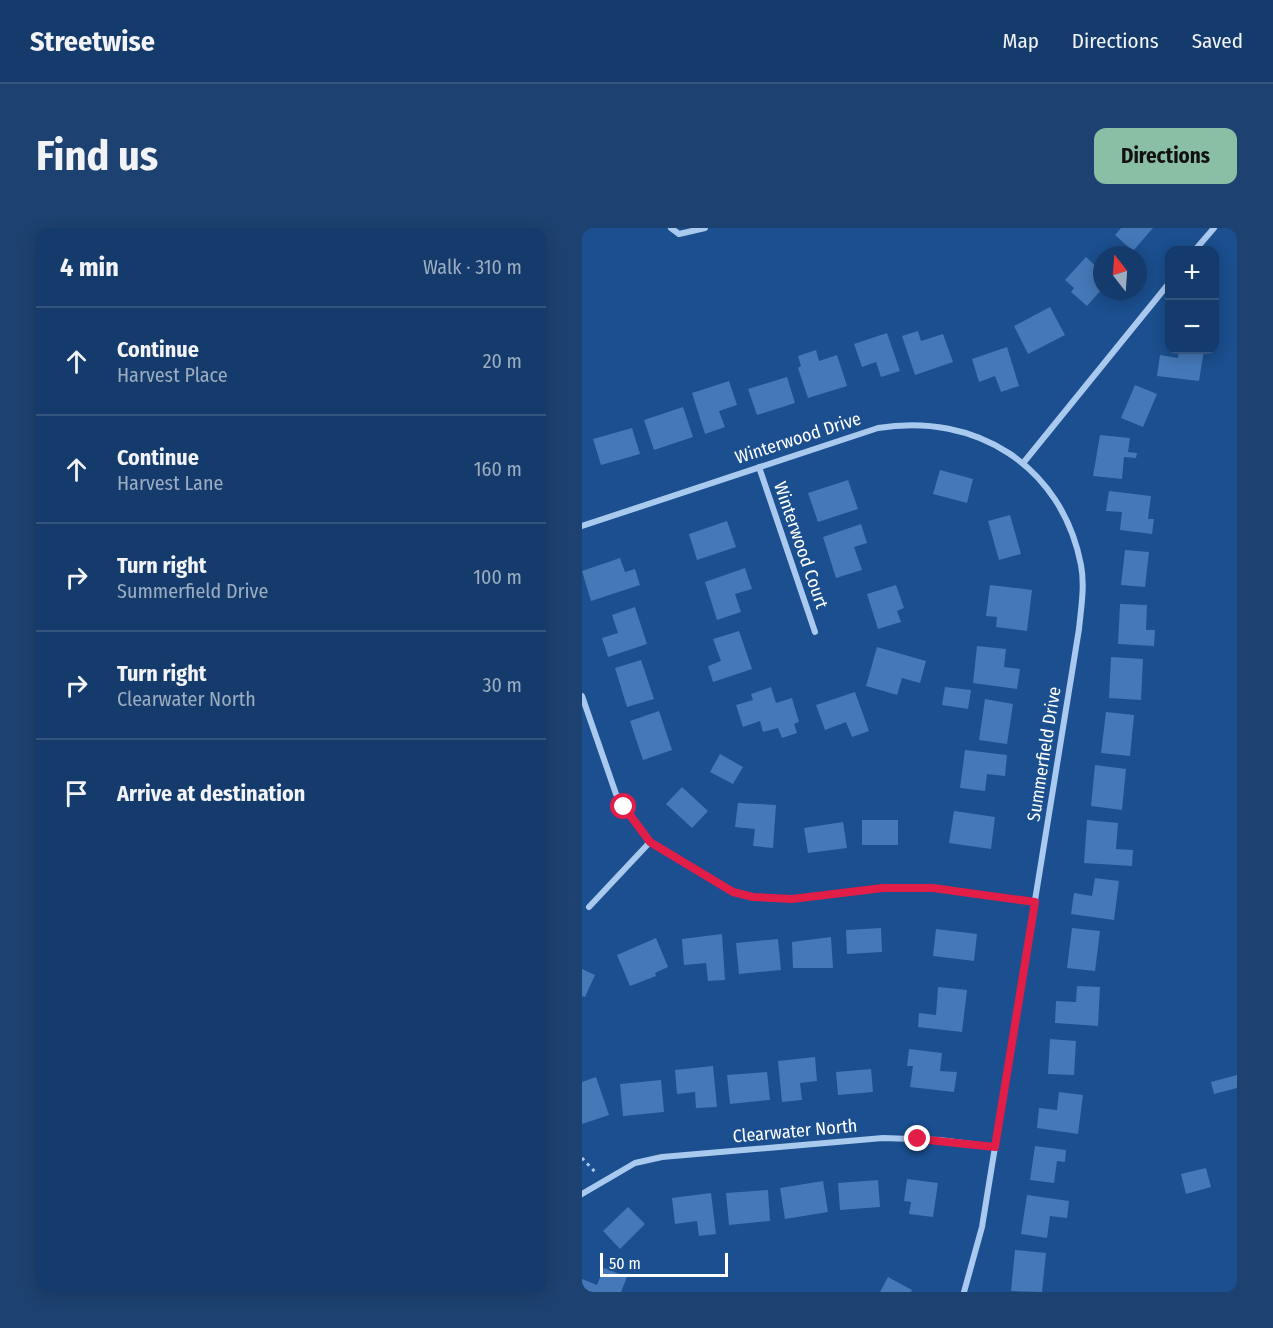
<!DOCTYPE html>
<meta charset="utf-8">
<style>
:root{--surface:#143b6b;--page:#1d4271;--text:#f1f3f6;--muted:#9dadc1;--line:#33557e;--accent:#8abfa5}
body{margin:0;font-family:"Fira Sans Condensed",sans-serif;background:var(--page);color:var(--text)}
.controls{position:absolute;right:18px;top:18px;display:grid;overflow:hidden;border-radius:12px;box-shadow:0 3px 15px #0003}
.controls button{width:54px;height:54px;display:grid;place-items:center;padding:0;border:0;border-bottom:2px solid var(--line);background:var(--surface);color:var(--text);font:30px sans-serif}
.compass{position:absolute;left:511px;top:18px;width:54px;height:54px;border-radius:50%;background:var(--surface);box-shadow:0 3px 15px #0003;rotate:343deg}
.scale{position:absolute;left:18px;bottom:15px;width:128px;box-sizing:border-box;padding-left:6px;border:3px solid #fff;border-top:0;font-size:16px;line-height:21px;white-space:nowrap;color:#fff;-webkit-text-stroke:4px #1b4f8f;paint-order:stroke}
.stop{position:absolute;width:18px;height:18px;margin:-14px;border:4px solid #e11d48;border-radius:50%;background:#fff}
.stop.end{background:#e11d48;border-color:#fff;box-shadow:0 2px 6px #0008}
.list{margin:0;padding:0;list-style:none}
h2{display:flex;justify-content:space-between;align-items:center;height:78px;margin:0;padding:0 24px;font-size:26px}
h2 small{font-size:20px;font-weight:400;color:var(--muted)}
.list li{display:grid;grid-template-columns:39px 1fr auto;gap:18px;align-items:center;box-sizing:border-box;height:108px;padding:0 24px;border-top:2px solid var(--line)}
.list b{display:block;font-size:22px;white-space:nowrap}
.list p{margin:0;font-size:20px;white-space:nowrap;color:var(--muted)}
.list em{font-size:20px;font-style:normal;color:var(--muted)}
.icon{flex:none;width:33px;height:33px;fill:none;stroke:currentColor;stroke-width:2;stroke-linecap:round;stroke-linejoin:round}
.map{position:relative;flex:none;width:655px;height:1064px;overflow:hidden;border-radius:12px}
header{display:flex;align-items:center;gap:36px;box-sizing:border-box;height:84px;padding:0 30px;background:var(--surface);border-bottom:2px solid var(--line)}
header strong{font-size:28px}
nav{display:flex;gap:33px;margin-inline-start:auto;font-size:21px}
.intro{display:flex;align-items:center;justify-content:space-between;box-sizing:border-box;height:144px;padding:0 36px}
h1{margin:0;font-size:42px}
.button{padding:15px 27px;border-radius:12px;background:var(--accent);color:#111;font-size:21px;font-weight:700}
main{display:flex;gap:36px;padding:0 36px}
aside{flex:1;background:var(--surface);border-radius:12px;box-shadow:0 3px 15px #0003}
.map>svg:first-child{display:block}
.building{fill:#4478b7}
.lines{fill:none;stroke-linecap:round;stroke-linejoin:round}
.path{stroke:#a9c9ee;stroke-width:3;stroke-dasharray:3 4.5;stroke-linecap:butt}
.street{stroke:#a9c9ee;stroke-width:6}
.route{stroke:#e11d48;stroke-width:8}
.labels{text-anchor:middle;stroke-width:6;stroke-linejoin:round;paint-order:stroke}
.street-label{font-size:18px;fill:#fff;stroke:#1b4f8f}
</style>
<header>
<strong>Streetwise</strong>
<nav><a>Map</a><a>Directions</a><a>Saved</a></nav>
</header>
<div class="intro"><h1>Find us</h1><a class="button">Directions</a></div>
<main>
<aside>
<h2>4 min<small>Walk · 310 m</small></h2>
<ul class="list">
<li><svg class="icon" aria-label="ahead" viewBox="0 0 24 24"><path d="M12 20V5M6 11l6-6 6 6"/></svg><div><b>Continue</b><p>Harvest Place</p></div><em>20 m</em></li>
<li><svg class="icon" aria-label="ahead" viewBox="0 0 24 24"><path d="M12 20V5M6 11l6-6 6 6"/></svg><div><b>Continue</b><p>Harvest Lane</p></div><em>160 m</em></li>
<li><svg class="icon" aria-label="right" viewBox="0 0 24 24"><path d="M7 20v-9h11M14 6l5 5-5 5"/></svg><div><b>Turn right</b><p>Summerfield Drive</p></div><em>100 m</em></li>
<li><svg class="icon" aria-label="right" viewBox="0 0 24 24"><path d="M7 20v-9h11M14 6l5 5-5 5"/></svg><div><b>Turn right</b><p>Clearwater North</p></div><em>30 m</em></li>
<li><svg class="icon" aria-label="arrive" viewBox="0 0 24 24"><path d="M6 21V4h12l-3 4 3 4H6"/></svg><div><b>Arrive at destination</b></div></li>
</ul>
</aside>
<div class="map">
<svg width="655" height="1064" viewBox="0 0 655 1064">
<rect width="100%" height="100%" fill="#1b4f8f"/>
<!-- building -->
<g class="building">
<path d="M539,0H571L551,23L533,7Z"/>
<path d="M504,29L520,44V61L505,78L489,64L492,60L483,52Z"/>
<path d="M468,79L483,107L446,126L432,98Z"/>
<path d="M336,103L339,113L361,106L371,134L333,147L320,108Z"/>
<path d="M305,105L318,143L299,149L294,134L280,139L272,116Z"/>
<path d="M425,119L437,158L419,164L413,148L397,154L390,131Z"/>
<path d="M234,122L237,133L255,127L265,158L226,170L216,140L219,138L216,128Z"/>
<path d="M597,122H622L617,153L575,148L578,127L596,130Z"/>
<path d="M205,149L213,175L175,187L166,161Z"/>
<path d="M147,153L155,177L137,183L143,199L123,206L110,165Z"/>
<path d="M553,157L575,166L561,199L539,190Z"/>
<path d="M101,179L111,209L72,222L62,192Z"/>
<path d="M50,200L58,226L19,237L11,211Z"/>
<path d="M518,207L548,210L546,224L555,225L554,230L542,229L540,251L511,248Z"/>
<path d="M358,242L391,251L385,275L351,266Z"/>
<path d="M266,252L276,281L236,294L226,265Z"/>
<path d="M527,263L569,268L566,291H572L570,306L538,302L540,284L524,283Z"/>
<path d="M428,287L439,326L417,332L406,293Z"/>
<path d="M145,293L154,319L115,332L107,306Z"/>
<path d="M279,296L285,315L272,319L280,342L254,350L241,309Z"/>
<path d="M543,322L567,324L563,359L539,357Z"/>
<path d="M38,330L43,344L53,341L58,357L9,373L0,343Z"/>
<path d="M163,340L170,361L153,366L159,384L135,392L123,354Z"/>
<path d="M314,357L322,380L315,383L319,394L296,401L285,366Z"/>
<path d="M408,357L450,362L445,403L414,399L415,389L404,388Z"/>
<path d="M538,376L565,377L564,402H573L572,418L536,416Z"/>
<path d="M53,379L65,416L26,429L20,410L36,405L30,387Z"/>
<path d="M157,403L170,441L131,454L126,438L139,433L131,411Z"/>
<path d="M395,418L424,421L422,439L438,441L435,461L391,455Z"/>
<path d="M295,419L344,433L338,455L320,450L315,467L284,458Z"/>
<path d="M529,429L561,431L559,472L527,470Z"/>
<path d="M59,432L72,471L45,479L33,440Z"/>
<path d="M189,459L194,475L210,470L217,494L212,496L215,505L200,510L196,500L181,504L178,493L161,499L154,477L171,472L169,466Z"/>
<path d="M363,459L389,462L386,481L360,477Z"/>
<path d="M273,464L287,503L270,509L264,494L243,502L234,477Z"/>
<path d="M403,471L431,476L425,516L397,512Z"/>
<path d="M77,483L90,522L61,532L48,493Z"/>
<path d="M524,484L552,487L548,528L519,525Z"/>
<path d="M383,522L425,527L423,548L405,546L403,563L378,560Z"/>
<path d="M138,526L161,539L151,556L128,544Z"/>
<path d="M513,537L544,541L540,582L509,578Z"/>
<path d="M100,559L126,583L110,600L84,576Z"/>
<path d="M156,575L194,577L191,620L171,618L173,601L153,599Z"/>
<path d="M372,583L413,589L409,621L367,615Z"/>
<rect x="280" y="592" width="36" height="25"/>
<path d="M505,592L536,595L534,621L551,622L550,638L502,635Z"/>
<path d="M261,594L265,620L226,625L222,600Z"/>
<path d="M513,650L537,653L532,692L489,686L492,665L510,668Z"/>
<path d="M299,700L300,724L265,726L264,702Z"/>
<path d="M490,700L518,703L513,743L485,740Z"/>
<path d="M354,701L395,706L392,733L351,728Z"/>
<path d="M140,706L143,752L126,753L124,735L102,737L100,711Z"/>
<path d="M249,709L251,740H211L210,714Z"/>
<path d="M74,710L86,739L73,745L74,748L48,758L35,727Z"/>
<path d="M196,711L199,742L157,746L154,715Z"/>
<path d="M0,741L13,747L3,769L0,768Z"/>
<path d="M495,758L518,759L516,798L473,795L474,773L494,774Z"/>
<path d="M356,759L385,762L380,804L336,799L337,785L354,787Z"/>
<path d="M468,811L494,813L492,847L466,846Z"/>
<path d="M327,821L360,825L358,843L375,844L372,864L328,859L331,838H325Z"/>
<path d="M233,829L235,853L218,855L220,872L200,874L196,833Z"/>
<path d="M131,838L135,879L114,880L113,864L95,866L93,842Z"/>
<path d="M289,841L291,864L256,867L254,844Z"/>
<path d="M185,844L188,872L148,876L145,847Z"/>
<path d="M655,847V860L632,866L629,854Z"/>
<path d="M14,849L27,887L0,896V854Z"/>
<path d="M79,852L82,884L41,888L38,856Z"/>
<path d="M477,864L501,867L496,906L455,900L457,880L475,882Z"/>
<path d="M453,918L484,922L483,934L475,933L472,955L448,952Z"/>
<path d="M624,940L629,959L604,966L599,946Z"/>
<path d="M325,951L356,955L351,989L327,986L329,974L322,973Z"/>
<path d="M296,952L298,979L258,982L256,955Z"/>
<path d="M241,953L246,984L203,991L198,960Z"/>
<path d="M186,962L188,993L147,997L144,965Z"/>
<path d="M129,965L134,1006L117,1008L115,993L93,996L90,970Z"/>
<path d="M445,967L487,973L485,990L468,988L465,1010L439,1006Z"/>
<path d="M46,979L63,996L38,1021L21,1003Z"/>
<path d="M433,1022L464,1025L460,1064L429,1063Z"/>
<path d="M22,1040L45,1049L39,1064H0V1051L15,1057Z"/>
<path d="M306,1049L330,1062L329,1064H298Z"/>
</g>
<g class="lines">
<!-- path -->
<path class="path" d="M0,930L15,946"/>
<!-- street -->
<g class="street">
<path d="M89,0L97,6L123,0"/>
<path d="M613,22L632,0"/>
<path d="M442,234L588,54"/>
<path d="M177,239L233,404"/>
<path d="M0,298L296,200C394,184 480,238 499,337C503,358 499,380 497,401L400,999L382,1064"/>
<path d="M0,468L34,566L68,614L151,664L171,669L210,671L301,660H351L453,674"/>
<path d="M7,679L68,614"/>
<path d="M0,966L53,935L80,929L301,910L358,912L413,919"/>
</g>
</g>
<g class="lines">
<!-- route -->
<path class="route" d="M42,579L68,614L151,664L171,669L210,671L301,660H351L453,674L413,919L336,911"/>
</g>
<g class="labels">
<!-- street labels -->
<g class="street-label">
<text transform="translate(216 210) rotate(-18)" y="6">Winterwood Drive</text>
<text transform="translate(219 317) rotate(71)" y="6">Winterwood Court</text>
<text transform="translate(462 526) rotate(-81)" y="6">Summerfield Drive</text>
<text transform="translate(213 903) rotate(-5)" y="6">Clearwater North</text>
</g>
</g>
</svg>
<div class="controls">
<button>+</button>
<button>−</button>
</div>
<svg class="compass" viewBox="-18 -18 36 36"><path d="M0-13l5 13h-10z" fill="#e53935"/><path d="M0 13l5-13h-10z" fill="#9dadc1"/></svg>
<div class="scale">50 m</div>
<div class="stop" style="left:42px;top:579px"></div>
<div class="stop end" style="left:336px;top:911px"></div>
</div>
</main>
